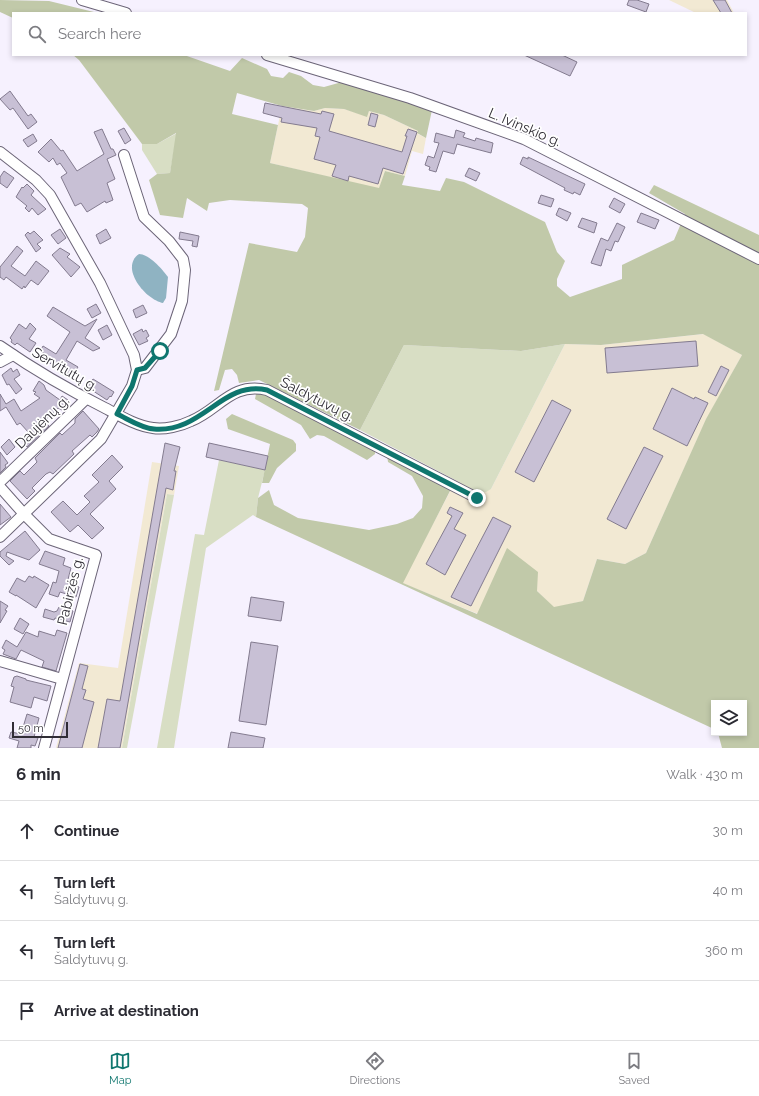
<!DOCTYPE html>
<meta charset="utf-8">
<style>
:root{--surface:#fff;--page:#f2f2f3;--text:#2b2b33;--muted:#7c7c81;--line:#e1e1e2;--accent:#0f766e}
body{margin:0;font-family:Raleway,sans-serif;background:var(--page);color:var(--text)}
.controls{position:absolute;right:12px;bottom:12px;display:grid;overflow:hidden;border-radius:0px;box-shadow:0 2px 6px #0003}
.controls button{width:36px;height:36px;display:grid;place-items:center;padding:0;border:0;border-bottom:1px solid var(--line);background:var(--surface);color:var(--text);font:20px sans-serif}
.scale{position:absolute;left:12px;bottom:10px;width:56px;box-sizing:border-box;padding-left:4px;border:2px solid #302d35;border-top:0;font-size:11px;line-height:14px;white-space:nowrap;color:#302d35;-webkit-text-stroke:3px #fff;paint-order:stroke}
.stop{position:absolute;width:12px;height:12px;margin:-9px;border:3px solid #0f766e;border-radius:50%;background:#fff}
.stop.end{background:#0f766e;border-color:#fff;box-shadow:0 1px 4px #0008}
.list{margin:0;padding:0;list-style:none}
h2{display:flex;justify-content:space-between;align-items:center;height:52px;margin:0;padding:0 16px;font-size:17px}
h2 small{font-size:13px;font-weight:400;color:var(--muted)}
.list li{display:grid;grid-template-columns:26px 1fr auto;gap:12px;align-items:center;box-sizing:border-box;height:60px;padding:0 16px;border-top:1px solid var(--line)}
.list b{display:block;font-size:15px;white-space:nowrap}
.list p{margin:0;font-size:13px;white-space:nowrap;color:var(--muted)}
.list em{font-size:13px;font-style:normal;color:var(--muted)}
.icon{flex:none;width:22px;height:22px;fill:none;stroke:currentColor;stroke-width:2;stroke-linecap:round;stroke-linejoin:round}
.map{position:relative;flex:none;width:759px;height:748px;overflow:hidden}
.search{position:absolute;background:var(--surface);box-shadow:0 2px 6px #0003;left:12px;right:12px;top:12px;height:44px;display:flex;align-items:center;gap:10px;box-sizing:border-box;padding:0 14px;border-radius:0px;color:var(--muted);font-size:15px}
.sheet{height:292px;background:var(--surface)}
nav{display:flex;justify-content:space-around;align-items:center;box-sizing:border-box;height:56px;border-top:1px solid var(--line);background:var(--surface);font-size:11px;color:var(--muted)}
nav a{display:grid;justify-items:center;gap:2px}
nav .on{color:var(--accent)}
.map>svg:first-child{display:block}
.industrial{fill:#f2e9d3}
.green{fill:#d8dec4}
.forest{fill:#c1c9a9}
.water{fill:#8fb3c2}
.building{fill:#c8c0d5;stroke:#837b8f}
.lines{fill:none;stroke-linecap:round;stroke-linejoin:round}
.minor-casing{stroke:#6c6578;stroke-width:12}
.minor{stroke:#fff;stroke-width:10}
.route{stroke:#0f766e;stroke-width:5}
.labels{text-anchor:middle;stroke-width:3.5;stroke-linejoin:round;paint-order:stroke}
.street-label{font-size:14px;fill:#302d35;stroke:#fff}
</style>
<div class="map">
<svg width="759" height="748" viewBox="0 0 759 748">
<rect width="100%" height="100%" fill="#f6f1fe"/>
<!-- industrial -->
<g class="industrial">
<path d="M669,0H727L734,13H696Z"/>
<path d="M282,106L314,111L325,108L344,109L367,116L369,111L384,115L418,131V134L426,138L423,154L412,151L405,176L385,171L379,189L270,163Z"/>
<path d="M704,334L742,355L706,420L646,553L625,564L597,559L583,601L554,608L537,591L478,614L402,583L456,480L478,492L491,489L565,344L601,345Z"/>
<path d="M152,462L179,466L174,495L167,494L122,748H56L79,663L118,668Z"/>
</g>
<!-- green -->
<g class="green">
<path d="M177,133L170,173L157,174L142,150V144H157Z"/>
<path d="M565,344L491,489L486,492H478L360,430L404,345L521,351Z"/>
<path d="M219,460L265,470L258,498L256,517L253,515L206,548L174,748H157L195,534L204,535Z"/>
<path d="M167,494L174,495L127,748H122Z"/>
</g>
<!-- forest -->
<g class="forest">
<path d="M0,0L49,1L98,13H13V18L0,12Z"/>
<path d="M73,55H184L230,71L242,58L267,69L271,76L283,78L289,72L301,76L313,85L324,87L342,82L432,110L426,138L417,133L418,131L384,115L369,111L367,117L344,109L325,108L314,111L282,106L237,93L232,114L278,125L270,163L379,188L385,171L405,176L402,185L440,191L446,178L464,182L545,222L557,252L565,261L557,279V286L570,297L622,279V265L674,240L685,214L649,193L654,185L759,235V748H722L718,733H744V703H714V729L256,517L258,498L269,490L274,505L298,518L369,530L397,524L413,518L422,508L423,496L412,476L388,462L387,455L451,489L403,583L477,614L507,548L538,572L537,591L554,607L583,601L597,559L625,564L646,553L706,419L742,355L703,334L601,345L565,344L521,351L404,345L360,430L259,380L239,383L237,375L232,369L225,370L219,390L214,391L249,243L297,252L305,237L308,208L302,204L230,200L209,203L207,211L187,198L183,218L160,215L149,180L157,174L170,173L176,133L157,144H142L79,60Z"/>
<path d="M263,393L375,449V454L367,460L324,436L317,435L310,439L301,425L255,399L256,394Z"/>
<path d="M232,414L293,440L296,444V451L277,468L269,483H262L270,444L228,429L226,419Z"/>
</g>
<!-- water -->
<path class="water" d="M139,254C149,254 162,269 168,277L166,298L163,303C146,300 119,268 139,254Z"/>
<!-- building -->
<g class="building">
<path d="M629,0H637L649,4L646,12L627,5Z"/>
<path d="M713,0H725L732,13H721Z"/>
<path d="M524,55H562L577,62L570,76Z"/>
<path d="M10,91L28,116L31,114L37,122L28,129L13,108L10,110L0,99Z"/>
<path d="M265,103L321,114L322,111L334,114L329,131L402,152L407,136H405L408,129L417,132L403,174L383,168L378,184L349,176L348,181L332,176L336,165L314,159L320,137L315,136L317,128L281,122L282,118L263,113Z"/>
<path d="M371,113L378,115L375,127L368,125Z"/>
<path d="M124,128L131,140L125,144L118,131Z"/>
<path d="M102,129L111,149H113L116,155L107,159L115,179L107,183L113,200L106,203L105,201L87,212L81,203L75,206L61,177L67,173L60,163L57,165L53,158L49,162L38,152L51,139L61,151L63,150L77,171L104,154L94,132Z"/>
<path d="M456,130L465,133L463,137L475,141L476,138L493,143L491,153L457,144L454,154L443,151L436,172L429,170L430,167L425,165L428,156L434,158L439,143L434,142L436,133L454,138Z"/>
<path d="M33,134L37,141L28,147L23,140Z"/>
<path d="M523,157L528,159V157L585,184L580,195L574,192L573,194L564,190L565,188L520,164Z"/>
<path d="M469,168L480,173L476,181L465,176Z"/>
<path d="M4,171L14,178L7,188L0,183V177Z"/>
<path d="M27,184L34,191L31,195L46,209L38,215L32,208L29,212L25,208L27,206L16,197L22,187L23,188Z"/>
<path d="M541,195L554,199L551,207L538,203Z"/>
<path d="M614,198L625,204L620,213L609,207Z"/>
<path d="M559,208L571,213L567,221L556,215Z"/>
<path d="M641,213L659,220L655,229L637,222Z"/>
<path d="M582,218L597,223L594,233L578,227Z"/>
<path d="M617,223L625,227L618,242L615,241L611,251L606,249L601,266L591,263L601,238L608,241Z"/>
<path d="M60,229L66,238L58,244L51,235Z"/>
<path d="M106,229L111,238L100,244L96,235Z"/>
<path d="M34,231L43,240L37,244L41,248L36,252L25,235L28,232L30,234Z"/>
<path d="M180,232L199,236L197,247L192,246L193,241L179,239Z"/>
<path d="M17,246L23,251L11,266L25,276L36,261L49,271L38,285L31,280L25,288L24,286L22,289L6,277L4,280L0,277V267Z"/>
<path d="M60,248L70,254L67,257L80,267L71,277L52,255Z"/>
<path d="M96,304L101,313L92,318L87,309Z"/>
<path d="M143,305L147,313L136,318L133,310Z"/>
<path d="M53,307L85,326L97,319L85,338L100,348L93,351L77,341L66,360L78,367L72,376L48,362L45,359L47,355L40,351L43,346L56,354L70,332L47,316Z"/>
<path d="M30,323L36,329L29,339L36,343L30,352L17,343L15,345L11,342L12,340L10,338L19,324L26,329Z"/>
<path d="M107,325L112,335L103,340L98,330Z"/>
<path d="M142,329L143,332L146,330L149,336L146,338L148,341L139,345L133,334Z"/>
<path d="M696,341L698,366L607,373L605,348Z"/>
<path d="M721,366L729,370L716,396L708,392Z"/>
<path d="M11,368L13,372L17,369L20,375L14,379L22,389L16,394L9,384L7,385L2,375Z"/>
<path d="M93,379L114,392L111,397L110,396L107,400L87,387Z"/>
<path d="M39,381L44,385L46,390L60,400L62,396L68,400L62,410L58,408L45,421L49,426L27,447L22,440L29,433L20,423L17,425L6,407L0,411V394L6,404L14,399L21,411L40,398L34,394L36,392L33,391Z"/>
<path d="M672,388L694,399L695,397L708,403L687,446L653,429Z"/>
<path d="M552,400L571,410L534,482L515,472Z"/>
<path d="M83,411L99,429L97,432L92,437L90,435L72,451L74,454L53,474L50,472L46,474L32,488L35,491L27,499L10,481L20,471L24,475L37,462L35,458L60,433L62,435L75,423V419Z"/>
<path d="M9,439L15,447L7,455L1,447Z"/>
<path d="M165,443L180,447L174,471H176L173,490L166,488L120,748H98L107,699L120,701Z"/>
<path d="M209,443L268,456L265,470L206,457Z"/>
<path d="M644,447L663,456L626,529L607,519Z"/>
<path d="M0,452L8,463L5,465L6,467L0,473Z"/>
<path d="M112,455L123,467L109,481L116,489L90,514L104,528L92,539L78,525L70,532L51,512L63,501L77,515L90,502L84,496L99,482L92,475Z"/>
<path d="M0,504L11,517L0,525Z"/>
<path d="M450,507L463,513L454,529L466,535L445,575L426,564L452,516L447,513Z"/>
<path d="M493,517L511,526L471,606L451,597Z"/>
<path d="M25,531L40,550L29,560L7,552L6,556L14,561L9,565L0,556V552Z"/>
<path d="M45,551L65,558L63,565L71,568L67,583L79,587L76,597L60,592L58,597L49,594L53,582L56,583L59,571L39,564Z"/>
<path d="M29,576L33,578L34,576L49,585L36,608L16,595V596L9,592L17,578L25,582Z"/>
<path d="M251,597L284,602L281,621L248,616Z"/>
<path d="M0,601L8,606L5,610L7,611L0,623Z"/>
<path d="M59,607L73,611L70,622L55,618L54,620L43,617L45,609L54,612L57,611Z"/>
<path d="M20,618L29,624L23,634L14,629Z"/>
<path d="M57,630L67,633L56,671L42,667L44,661L21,650L16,659L3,654L5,650L2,648L6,640L17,647L26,632L38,637L39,631L55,636Z"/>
<path d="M251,642L278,646L266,725L239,721Z"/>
<path d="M80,664L88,666L82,689L86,690L83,699L94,702L82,748H58Z"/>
<path d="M17,676L26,679V680L51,686L47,701L34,697L31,708L10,702L14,687L11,686L14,677Z"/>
<path d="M27,714L39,718L34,737L38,738L35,746L31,745V748H17L19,741L9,738L11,732L21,734Z"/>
<path d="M231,732L265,738L263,748H228Z"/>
</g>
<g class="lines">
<!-- minor casing -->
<g class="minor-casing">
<g id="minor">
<path d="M82,0L126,13"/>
<path d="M267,55L410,98L524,139L759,259"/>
<path d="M0,152L36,180L50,195L100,283L134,355L137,370L132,386L101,439L0,537"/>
<path d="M124,155L144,217L169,241L183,259L185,270L182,301L171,334L145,368L137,370"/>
<path d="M0,346C33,369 69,390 105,408C120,416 137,426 153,428C164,430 181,426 191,421C220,409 231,382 267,390L477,498"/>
<path d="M0,362L13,355"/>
<path d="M0,482L86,399"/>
<path d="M0,487L24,514L49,539L96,555L44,748"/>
<path d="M0,661L62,679"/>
</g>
</g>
<!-- minor -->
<use href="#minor" class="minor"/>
</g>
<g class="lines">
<!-- route -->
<path class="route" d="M160,351L145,368L137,370L132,386L117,414C128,419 141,428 154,429C203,433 222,380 267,390L477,498"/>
</g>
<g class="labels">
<!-- street labels -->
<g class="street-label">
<text transform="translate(525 127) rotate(23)" y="5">L. Ivinskio g.</text>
<text transform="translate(65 369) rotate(30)" y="5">Servitutų g.</text>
<text transform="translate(317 399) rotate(27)" y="5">Šaldytuvų g.</text>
<text transform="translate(42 422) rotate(-44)" y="5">Daujėnų g.</text>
<text transform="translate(70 591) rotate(-76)" y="5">Pabiržės g.</text>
</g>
</g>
</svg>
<div class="controls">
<button><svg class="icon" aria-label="layers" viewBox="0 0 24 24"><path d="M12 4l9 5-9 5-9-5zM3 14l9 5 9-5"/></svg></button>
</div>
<div class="scale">50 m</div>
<div class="stop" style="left:160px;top:351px"></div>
<div class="stop end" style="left:477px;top:498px"></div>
<div class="search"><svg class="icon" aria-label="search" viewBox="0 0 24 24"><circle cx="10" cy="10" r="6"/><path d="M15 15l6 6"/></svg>Search here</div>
</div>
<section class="sheet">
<h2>6 min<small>Walk · 430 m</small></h2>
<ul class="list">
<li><svg class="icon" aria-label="ahead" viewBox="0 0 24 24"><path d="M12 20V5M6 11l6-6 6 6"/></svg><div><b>Continue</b></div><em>30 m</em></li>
<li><svg class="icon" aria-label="left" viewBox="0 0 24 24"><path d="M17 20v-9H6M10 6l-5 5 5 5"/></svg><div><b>Turn left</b><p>Šaldytuvų g.</p></div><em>40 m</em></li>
<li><svg class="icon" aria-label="left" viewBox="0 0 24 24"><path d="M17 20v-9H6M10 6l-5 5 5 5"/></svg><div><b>Turn left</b><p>Šaldytuvų g.</p></div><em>360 m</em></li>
<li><svg class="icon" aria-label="arrive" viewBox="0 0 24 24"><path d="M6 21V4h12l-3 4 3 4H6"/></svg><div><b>Arrive at destination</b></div></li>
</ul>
</section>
<nav>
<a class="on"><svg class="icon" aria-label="map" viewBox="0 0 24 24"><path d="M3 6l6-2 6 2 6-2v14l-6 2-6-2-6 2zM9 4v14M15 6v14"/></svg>Map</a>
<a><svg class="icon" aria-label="directions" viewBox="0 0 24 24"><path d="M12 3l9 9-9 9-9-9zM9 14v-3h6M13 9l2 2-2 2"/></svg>Directions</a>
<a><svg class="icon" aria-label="saved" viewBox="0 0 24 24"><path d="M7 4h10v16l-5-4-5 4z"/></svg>Saved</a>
</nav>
